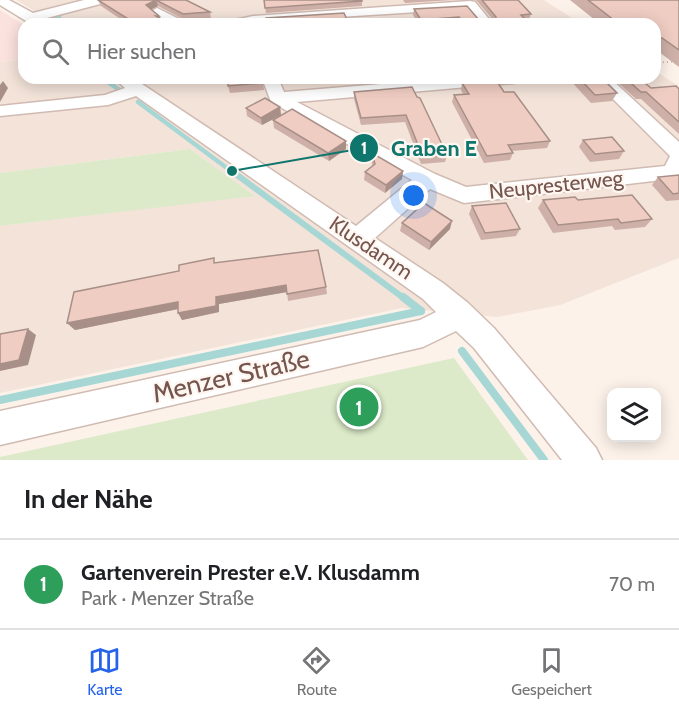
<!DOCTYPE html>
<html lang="de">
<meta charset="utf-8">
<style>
:root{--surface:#fff;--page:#f2f2f2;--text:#202124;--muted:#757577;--line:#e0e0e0;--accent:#2563eb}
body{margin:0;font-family:Cabin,sans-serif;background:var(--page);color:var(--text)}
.controls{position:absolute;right:18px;bottom:18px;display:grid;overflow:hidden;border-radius:12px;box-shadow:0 3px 15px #0003}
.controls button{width:54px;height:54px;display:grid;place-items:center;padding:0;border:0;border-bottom:2px solid var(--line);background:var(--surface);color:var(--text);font:30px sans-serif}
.you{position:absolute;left:414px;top:196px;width:21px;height:21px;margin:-15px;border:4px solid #fff;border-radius:50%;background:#1a73e8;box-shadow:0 0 0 9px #1a73e833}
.badge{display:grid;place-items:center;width:39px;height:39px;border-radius:50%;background:var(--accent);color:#fff;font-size:20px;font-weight:700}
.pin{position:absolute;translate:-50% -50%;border:3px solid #fff;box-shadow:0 2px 6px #0006}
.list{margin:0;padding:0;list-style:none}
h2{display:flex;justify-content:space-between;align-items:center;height:78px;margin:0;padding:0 24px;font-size:26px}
h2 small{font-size:20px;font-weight:400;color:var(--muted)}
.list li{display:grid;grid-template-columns:39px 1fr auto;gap:18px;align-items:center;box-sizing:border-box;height:90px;padding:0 24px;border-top:2px solid var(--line)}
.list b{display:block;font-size:22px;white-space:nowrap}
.list p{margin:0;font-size:20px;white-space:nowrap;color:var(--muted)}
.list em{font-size:20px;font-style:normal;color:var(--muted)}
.icon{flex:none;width:33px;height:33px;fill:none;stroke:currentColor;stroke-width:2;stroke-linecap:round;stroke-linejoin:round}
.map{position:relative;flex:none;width:679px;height:460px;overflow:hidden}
.search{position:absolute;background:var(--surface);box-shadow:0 3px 15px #0003;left:18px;right:18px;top:18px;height:66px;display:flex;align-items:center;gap:15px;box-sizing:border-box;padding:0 21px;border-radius:18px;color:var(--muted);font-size:22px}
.sheet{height:168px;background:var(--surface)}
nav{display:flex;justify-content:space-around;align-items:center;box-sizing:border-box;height:84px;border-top:2px solid var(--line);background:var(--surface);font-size:16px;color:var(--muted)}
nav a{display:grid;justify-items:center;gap:3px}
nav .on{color:var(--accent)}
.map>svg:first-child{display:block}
.residential{fill:#f3e3d9}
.commercial{fill:#fbe2df}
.green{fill:#dceac9}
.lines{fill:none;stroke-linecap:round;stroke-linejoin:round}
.stream-far3{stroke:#a6d7d5;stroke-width:4}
.stream-far2{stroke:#a6d7d5;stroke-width:4.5}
.stream-far1{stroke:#a6d7d5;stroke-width:6}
.stream{stroke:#a6d7d5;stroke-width:8}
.minor-casing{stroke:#d0bbb2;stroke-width:3}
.path{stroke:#d6b0a6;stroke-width:2;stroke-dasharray:1 3;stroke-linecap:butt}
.minor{fill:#fff;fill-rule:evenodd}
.wall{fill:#ceb0a8}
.shaded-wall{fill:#a89088}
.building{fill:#f0cdc3;stroke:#a89088;stroke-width:1.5}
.labels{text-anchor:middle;stroke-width:4.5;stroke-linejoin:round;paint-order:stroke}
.street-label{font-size:21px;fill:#76554e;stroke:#fef7f1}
.near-street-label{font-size:26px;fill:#76554e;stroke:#fef7f1}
.leader{fill:none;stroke:#0f766e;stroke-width:2}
.callout-dot{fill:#0f766e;stroke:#fef7f1;stroke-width:2}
.mark-label{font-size:18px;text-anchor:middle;font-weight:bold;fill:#fff}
.callout-label{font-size:22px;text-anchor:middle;font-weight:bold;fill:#0f766e;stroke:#fef7f1;stroke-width:4.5;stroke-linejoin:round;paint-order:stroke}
</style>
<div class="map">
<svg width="679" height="460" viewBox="0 0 679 460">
<rect width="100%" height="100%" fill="#fcf2ea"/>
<!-- residential -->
<g class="residential">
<path d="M16,0H544L581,24H56Z"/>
<path d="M24,59V78H655V71L679,86V258L560,305L497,317L402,308L0,393V226L254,195L190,149L0,173V62Z"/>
</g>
<!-- commercial -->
<path class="commercial" d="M0,10L24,25V59L0,62Z"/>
<!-- green -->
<g class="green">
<path d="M190,149L255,196L0,226V173Z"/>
<path d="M454,358L528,460H0V457Z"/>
</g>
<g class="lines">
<!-- stream-far3 -->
<path class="stream-far3" d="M62,13L57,17L67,24"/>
<!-- stream-far2 -->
<g class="stream-far2">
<path d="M102,78L121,91"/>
<path d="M138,102L235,174"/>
</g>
<!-- stream-far1 -->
<path class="stream-far1" d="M233,172L405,299"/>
<!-- stream -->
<g class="stream">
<path d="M403,297L421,311"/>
<path d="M462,351L544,460"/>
<path d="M0,400L421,311"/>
</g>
<!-- minor casing -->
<g class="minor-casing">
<g id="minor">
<path d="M0,0H9L33,13L84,0H105L104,3L43,19L48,24H31L0,5Z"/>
<path d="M470,1L475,2L493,24H479L467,9L228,24L230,21L253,16Z"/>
<path d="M157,8L183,21L185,24H168L150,12Z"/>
<path d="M114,78H133L356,226L412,180L271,102L262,78H278L284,92L454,78H522L514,83L297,102L435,174L466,187L665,166L670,156L592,78H610L679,142V178L464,203L430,189L375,238L443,283L468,303L494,328L596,448L602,460H562L474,348L456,331L423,347L0,445V411L420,320L436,312L423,299L136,96L108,105L0,116V106L105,95L125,88Z"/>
</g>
</g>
<!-- path -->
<path class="path" d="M655,63L679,61"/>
<!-- minor -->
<use href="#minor" class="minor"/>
</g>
<!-- wall -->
<g class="wall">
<path d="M98,0H186L210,12L211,19L185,20L158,6L151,9L159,16L160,18L170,24H128L101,6Z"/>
<path d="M264,0L362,1V6L266,13Z"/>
<path d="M403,0H452L405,3Z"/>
<path d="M475,0H518L531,14L529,20H526L530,24H459L458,23L419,24L413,15L414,9L479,20H493L477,1Z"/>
<path d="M570,0H678L679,1V67L655,49V24H600Z"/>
<path d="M348,78H405V80L349,84Z"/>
<path d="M569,78H602L617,93L612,101L591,103L569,79Z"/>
<path d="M613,78H639L651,88L679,89V134L641,99H636Z"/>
<path d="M263,83L264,90L230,93L228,86Z"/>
<path d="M462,83L504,92L550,141L547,148L512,151L513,153L510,160L484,163L452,102L454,95L463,94L461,90Z"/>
<path d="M354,92L417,97L447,155L445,162L421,164L405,122L361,125L354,99Z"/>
<path d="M280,107L281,115L262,125L247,116L246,108Z"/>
<path d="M273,120L346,141V149L329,161L274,128Z"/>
<path d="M583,140L624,151L619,159L590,162L579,147Z"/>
<path d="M372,153L403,171L402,179L385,193L364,180L365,172L373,166L371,161Z"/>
<path d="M679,175V200L666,201L652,185L658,177Z"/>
<path d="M543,200H578L652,219L645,227L615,230L612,226L553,233L538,208Z"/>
<path d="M472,206L520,229L516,236L481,240L469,214Z"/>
<path d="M402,223L450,229L429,250L400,231Z"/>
<path d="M216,263L326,287L327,294L288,301L287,292L219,304V312L182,320L178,309L75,330L67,323L179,271Z"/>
</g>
<!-- shaded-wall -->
<g class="shaded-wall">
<path d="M156,0L158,6L148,11L146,5Z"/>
<path d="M3,81L8,88L0,102V85Z"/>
<path d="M280,107L281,115L262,125L261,118Z"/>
<path d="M346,141V149L329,161L328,153Z"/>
<path d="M403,171L402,179L385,193L386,185Z"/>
<path d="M452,221L450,229L429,250L431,242Z"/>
<path d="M286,285L287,292L219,304V312L182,320L178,313L216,297Z"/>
<path d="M178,302L183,308L75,330L67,323Z"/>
<path d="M28,329L36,335L28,365L0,371V364Z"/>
</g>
<!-- building -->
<g class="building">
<path d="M98,0H156L146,5L159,16H156L170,24H136Z"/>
<path d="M156,0H186L210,12L183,14Z"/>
<path d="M264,0H362V1L265,8Z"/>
<path d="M482,0H518L531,14L521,15L530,24H464L459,17L421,20L414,9L467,6L479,20H496V17Z"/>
<path d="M588,0H678L679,1V50L662,38H655V24H619Z"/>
<path d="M344,13L349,24H329V23L310,24H266V18Z"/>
<path d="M228,78H261L263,83L228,86Z"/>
<path d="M579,78H602L617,93L595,95Z"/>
<path d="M625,78H639L651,88L676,86L679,89V122L646,92H641Z"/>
<path d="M496,80L504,92H514L550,141L508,145L513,153L487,156L454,95L469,94L462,83Z"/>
<path d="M412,87L417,97L420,98L447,155L423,157L406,115L361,118L354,92Z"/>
<path d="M265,98L280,107L261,118L246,108Z"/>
<path d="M292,109L346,141L328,153L273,120Z"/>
<path d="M612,137L624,151L595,154L583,140Z"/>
<path d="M372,153L403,171L386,185L365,172L375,164Z"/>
<path d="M679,175V193L673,194L658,177Z"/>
<path d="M632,195L652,219L621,223L618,219L558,225L543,200L575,197L578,200Z"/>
<path d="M424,203L452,221L431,242L402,223Z"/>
<path d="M506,203L520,229L485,233L472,206Z"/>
<path d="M318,250L326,287L287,294L286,285L216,297V306L178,313V302L67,323L74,292L179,271V265L214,258V263Z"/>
<path d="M28,329L19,360L0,364V334Z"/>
</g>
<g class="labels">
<!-- street labels -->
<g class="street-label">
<text transform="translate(556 185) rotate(-6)" y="7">Neupresterweg</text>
<text transform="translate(371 248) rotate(34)" y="7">Klusdamm</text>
</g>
<!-- near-street labels -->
<g class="near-street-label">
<text transform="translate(231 376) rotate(-13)" y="9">Menzer Straße</text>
</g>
</g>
<!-- callouts -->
<path class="leader" d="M232 171L364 148"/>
<g class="callout-dot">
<circle cx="232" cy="171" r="6"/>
<circle cx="364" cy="148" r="15"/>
</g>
<g class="mark-label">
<text x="364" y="154">1</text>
</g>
<g class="callout-label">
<text x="434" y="156">Graben E</text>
</g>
</svg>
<div class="controls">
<button><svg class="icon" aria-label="layers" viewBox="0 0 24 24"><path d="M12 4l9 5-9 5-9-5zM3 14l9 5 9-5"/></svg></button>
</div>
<div class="you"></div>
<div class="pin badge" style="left:359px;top:407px;background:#2e9e5b">1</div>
<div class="search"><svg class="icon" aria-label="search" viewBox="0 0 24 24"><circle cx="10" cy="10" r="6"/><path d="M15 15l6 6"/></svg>Hier suchen</div>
</div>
<section class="sheet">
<h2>In der Nähe<small></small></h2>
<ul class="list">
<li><span class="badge" style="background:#2e9e5b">1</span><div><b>Gartenverein Prester e.V. Klusdamm</b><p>Park · Menzer Straße</p></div><em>70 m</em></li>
</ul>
</section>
<nav>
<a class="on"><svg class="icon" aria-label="map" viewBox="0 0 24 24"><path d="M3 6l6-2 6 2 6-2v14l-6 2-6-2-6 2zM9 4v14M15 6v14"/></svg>Karte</a>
<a><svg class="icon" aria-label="directions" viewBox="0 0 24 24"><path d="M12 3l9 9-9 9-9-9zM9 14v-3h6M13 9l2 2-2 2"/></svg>Route</a>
<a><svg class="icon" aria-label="saved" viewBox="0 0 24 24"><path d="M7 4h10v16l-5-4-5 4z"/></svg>Gespeichert</a>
</nav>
